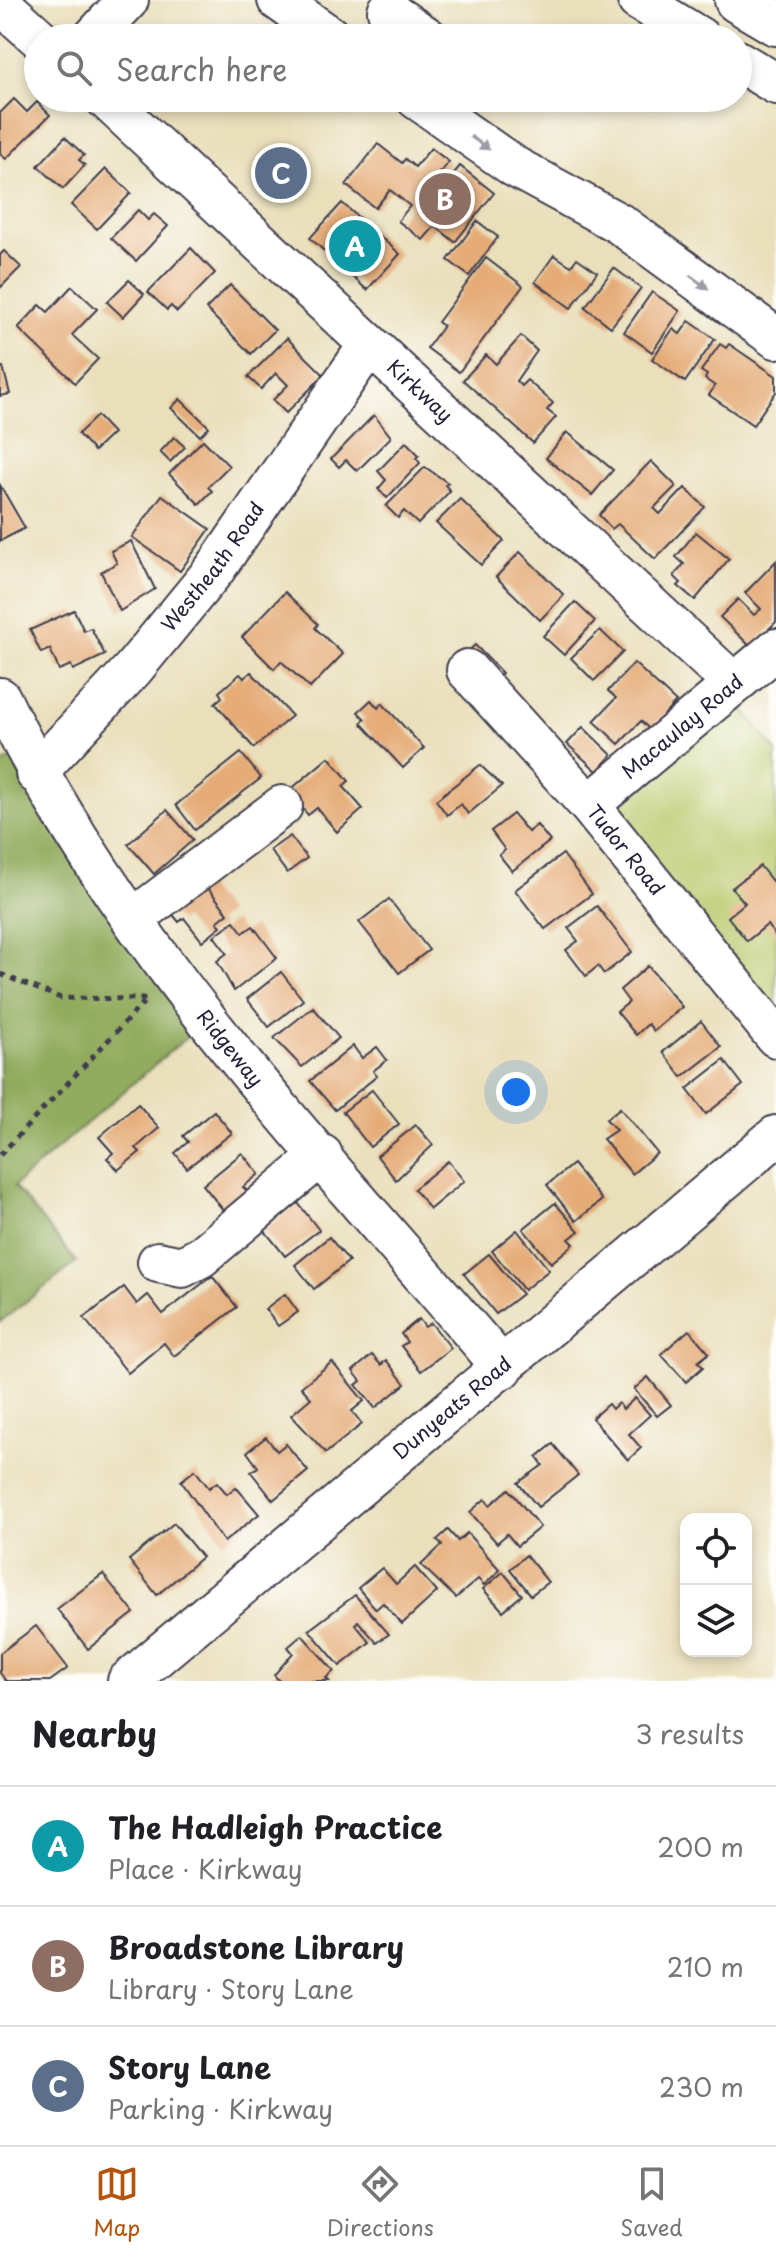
<!DOCTYPE html>
<meta charset="utf-8">
<style>
:root{--surface:#fff;--page:#f2f2f2;--text:#202124;--muted:#757577;--line:#e0e0e0;--accent:#b45309}
body{margin:0;font-family:"Playpen Sans",sans-serif;background:var(--page);color:var(--text)}
.controls{position:absolute;right:24px;bottom:24px;display:grid;overflow:hidden;border-radius:16px;box-shadow:0 4px 12px #0003}
.controls button{width:72px;height:72px;display:grid;place-items:center;padding:0;border:0;border-bottom:2px solid var(--line);background:var(--surface);color:var(--text);font:40px sans-serif}
.you{position:absolute;left:516px;top:1092px;width:28px;height:28px;margin:-20px;border:6px solid #fff;border-radius:50%;background:#1a73e8;box-shadow:0 0 0 12px #1a73e833}
.badge{display:grid;place-items:center;width:52px;height:52px;border-radius:50%;background:var(--accent);color:#fff;font-size:26px;font-weight:700}
.pin{position:absolute;translate:-50% -50%;border:4px solid #fff;box-shadow:0 2px 8px #0006}
.list{margin:0;padding:0;list-style:none}
h2{display:flex;justify-content:space-between;align-items:center;height:104px;margin:0;padding:0 32px;font-size:34px}
h2 small{font-size:26px;font-weight:400;color:var(--muted)}
.list li{display:grid;grid-template-columns:52px 1fr auto;gap:24px;align-items:center;box-sizing:border-box;height:120px;padding:0 32px;border-top:2px solid var(--line)}
.list b{display:block;font-size:30px;white-space:nowrap}
.list p{margin:0;font-size:26px;white-space:nowrap;color:var(--muted)}
.list em{font-size:26px;font-style:normal;color:var(--muted)}
.icon{flex:none;width:44px;height:44px;fill:none;stroke:currentColor;stroke-width:2;stroke-linecap:round;stroke-linejoin:round}
.map{position:relative;flex:none;width:776px;height:1681px;overflow:hidden}
.search{position:absolute;background:var(--surface);box-shadow:0 4px 12px #0003;left:24px;right:24px;top:24px;height:88px;display:flex;align-items:center;gap:20px;box-sizing:border-box;padding:0 28px;border-radius:44px;color:var(--muted);font-size:30px}
.sheet{height:464px;background:var(--surface)}
nav{display:flex;justify-content:space-around;align-items:center;box-sizing:border-box;height:112px;border-top:2px solid var(--line);background:var(--surface);font-size:22px;color:var(--muted)}
nav a{display:grid;justify-items:center;gap:4px}
nav .on{color:var(--accent)}
.map>svg:first-child{display:block}
.green{fill:#b9c86a;stroke:#6e7552;stroke-width:2}
.forest{fill:#92ac5e;stroke:#5a674c;stroke-width:2}
.building{fill:#e5ac78}
.lines{fill:none;stroke-linecap:round;stroke-linejoin:round}
.minor-casing{stroke:#403e4e;stroke-width:44}
.major-casing{stroke:#403e4e;stroke-width:48}
.path{stroke:#403e4e;stroke-width:5;stroke-dasharray:6 6;stroke-linecap:butt}
.minor{stroke:#fff;stroke-width:40}
.major{stroke:#fff;stroke-width:44}
.oneway{fill:#9c9ca7}
.labels{text-anchor:middle;stroke-width:6;stroke-linejoin:round;paint-order:stroke}
.street-label{font-size:20px;fill:#22223b;stroke:#fdfcf7}
</style>
<div class="map">
<svg width="776" height="1681" viewBox="0 0 776 1681">
<rect width="100%" height="100%" fill="#fdfcf7"/>
<filter id="ink" filterUnits="userSpaceOnUse"><feTurbulence type="fractalNoise" baseFrequency=".0125" numOctaves="2"/><feDisplacementMap in="SourceGraphic" scale="16" xChannelSelector="R" yChannelSelector="G"/><feConvolveMatrix kernelMatrix="1 2 1 2 8 2 1 2 1" color-interpolation-filters="sRGB"/></filter>
<filter id="wash" filterUnits="userSpaceOnUse"><feTurbulence type="fractalNoise" baseFrequency=".006" numOctaves="4" result="noise"/><feDisplacementMap in="SourceGraphic" scale="32" xChannelSelector="R" yChannelSelector="G"/><feGaussianBlur stdDeviation="1.8" result="paint"/><feColorMatrix in="noise" values="0 0 0 0 0 0 0 0 0 0 0 0 0 0 0 0 0 1.4 0 .05"/><feComposite in="paint" operator="in"/></filter>
<g filter="url(#wash)">
<rect width="100%" height="100%" fill="#e9dfbb"/>
<!-- green -->
<path class="green" d="M735,698L776,751V1021L614,816L616,796Z"/>
<!-- forest -->
<path class="forest" d="M15,756L195,1030L14,1186L77,1262L0,1322V765Z"/>
<g id="blocks">
<!-- building -->
<g class="building">
<path d="M14,99L27,112L37,102L50,115L6,159L0,154V113Z"/>
<path d="M65,137L84,155L79,160L85,165L63,189L38,166Z"/>
<path d="M378,144L402,163L405,159L415,167L431,148L449,162L433,182L442,188L460,166L494,193L455,242L435,226L423,240L398,221L410,206L390,190L375,208L346,185Z"/>
<path d="M106,169L131,193L97,229L71,205Z"/>
<path d="M342,203L400,254L367,290L310,238Z"/>
<path d="M138,210L148,220L154,214L168,226L136,261L111,238Z"/>
<path d="M477,221L498,237L469,276L448,260Z"/>
<path d="M191,248L215,273L177,312L171,306L167,310L148,292Z"/>
<path d="M4,251L21,267L0,288V255Z"/>
<path d="M554,255L571,266L577,258L597,272L571,308L535,282Z"/>
<path d="M486,258L523,286L459,372L427,348L443,326L438,322Z"/>
<path d="M614,268L641,288L611,327L585,307Z"/>
<path d="M129,280L144,294L123,317L107,302Z"/>
<path d="M230,285L275,330L251,354L206,309Z"/>
<path d="M72,286L97,309L72,335L98,359L75,383L18,328L40,305L48,312Z"/>
<path d="M652,292L680,311L652,352L624,332Z"/>
<path d="M689,321L715,339L685,382L652,359L673,329L680,334Z"/>
<path d="M521,336L537,351L516,381L521,386L527,380L553,403L547,410L556,417L533,443L463,380L486,355L496,364Z"/>
<path d="M287,338L324,375L286,413L273,400L288,385L276,373L261,389L248,377Z"/>
<path d="M720,344L726,348L729,344L776,376V392L753,425L709,395L715,386L705,379L707,375L701,371Z"/>
<path d="M3,367L10,394L0,396V368Z"/>
<path d="M180,399L209,427L200,436L171,408Z"/>
<path d="M374,415L391,437L357,471L346,460L339,467L331,459Z"/>
<path d="M97,416L113,433L94,451L78,434Z"/>
<path d="M567,432L613,470L592,495L546,458Z"/>
<path d="M174,437L185,447L170,462L160,452Z"/>
<path d="M203,440L229,466L208,487L212,491L199,504L169,474Z"/>
<path d="M406,442L419,455L416,458L420,463L387,498L378,489L386,480L378,471Z"/>
<path d="M651,461L676,486L654,508L660,514L685,488L705,507L655,559L618,524L612,529L599,515Z"/>
<path d="M425,467L448,483L445,485L450,491L418,524L404,511L398,518L386,506Z"/>
<path d="M0,485L25,528L0,541Z"/>
<path d="M162,495L210,529L180,571L132,537Z"/>
<path d="M460,499L504,541L481,565L436,523Z"/>
<path d="M696,532L729,559L695,600L678,586L681,583L674,576L684,564L676,557Z"/>
<path d="M131,541L155,589L120,611L101,572L117,563L111,551Z"/>
<path d="M520,552L564,595L540,620L496,577Z"/>
<path d="M776,561V622L751,647L720,617L738,599L754,615L761,609L745,593Z"/>
<path d="M285,592L318,624L315,628L343,654L310,688L281,661L274,669L242,637Z"/>
<path d="M575,602L595,621L564,655L543,636Z"/>
<path d="M74,610L84,631L91,628L105,655L73,670L71,665L59,670L50,649L41,653L30,630Z"/>
<path d="M600,630L623,652L594,681L571,658Z"/>
<path d="M475,645L502,673L487,687L460,659Z"/>
<path d="M634,663L676,702L650,730L641,721L619,744L594,721L616,698L608,691Z"/>
<path d="M251,672L292,716L254,748L215,703L222,697L219,692L240,674L244,678Z"/>
<path d="M371,700L378,708L382,703L424,748L403,768L361,723L365,719L358,712Z"/>
<path d="M583,727L612,755L597,771L567,744Z"/>
<path d="M241,753L261,778L195,830L176,805Z"/>
<path d="M329,757L349,781L343,786L363,809L337,832L317,808L308,815L289,791Z"/>
<path d="M480,765L502,786L468,814L461,804L447,815L436,800Z"/>
<path d="M167,810L193,840L154,874L128,844Z"/>
<path d="M513,814L528,832L537,825L550,841L512,871L499,855L505,850L491,831Z"/>
<path d="M290,836L307,858L287,873L270,850Z"/>
<path d="M563,854L592,894L545,929L515,890Z"/>
<path d="M760,866L772,881L776,877V936L767,925L747,941L728,917L745,903L732,888Z"/>
<path d="M203,882L228,913L217,922L221,926L202,941L184,918L179,922L164,904Z"/>
<path d="M389,899L429,950L399,973L359,922Z"/>
<path d="M597,906L632,952L604,974L598,966L586,976L566,950L578,941L568,928Z"/>
<path d="M234,921L243,933L253,926L277,958L234,991L217,961L227,953L214,936Z"/>
<path d="M648,966L682,1007L654,1031L648,1024L636,1035L617,1012L629,1002L620,990Z"/>
<path d="M281,972L303,1000L269,1027L247,999Z"/>
<path d="M313,1007L339,1038L302,1067L274,1038Z"/>
<path d="M701,1021L721,1047L682,1077L663,1052Z"/>
<path d="M353,1046L362,1058L377,1047L387,1060L373,1071L377,1076L335,1110L310,1081Z"/>
<path d="M724,1060L743,1085L706,1114L687,1089Z"/>
<path d="M372,1090L399,1124L370,1147L343,1112Z"/>
<path d="M138,1104L159,1128L136,1148L140,1152L118,1170L107,1158L113,1153L99,1137Z"/>
<path d="M620,1108L657,1153L632,1174L603,1139L616,1130L606,1119Z"/>
<path d="M214,1111L232,1133L187,1168L175,1153L188,1142L183,1136Z"/>
<path d="M416,1125L433,1145L396,1180L377,1156Z"/>
<path d="M242,1153L259,1174L243,1187L248,1192L224,1211L203,1185Z"/>
<path d="M448,1161L464,1181L430,1209L414,1189Z"/>
<path d="M573,1164L602,1200L576,1221L547,1185Z"/>
<path d="M298,1203L319,1230L285,1256L264,1230Z"/>
<path d="M555,1203L579,1231L569,1239L574,1244L551,1263L523,1229Z"/>
<path d="M517,1230L549,1270L524,1290L492,1251Z"/>
<path d="M329,1237L349,1261L314,1289L295,1265Z"/>
<path d="M489,1254L522,1294L496,1314L464,1274Z"/>
<path d="M212,1276L237,1307L174,1356L164,1343L128,1373L84,1318L124,1287L137,1304L148,1295L163,1314Z"/>
<path d="M285,1294L298,1312L278,1326L265,1309Z"/>
<path d="M419,1319L425,1327L431,1323L451,1348L421,1371L401,1346L407,1342L401,1334Z"/>
<path d="M689,1330L709,1353L698,1362L703,1367L686,1382L661,1354Z"/>
<path d="M372,1355L381,1365L386,1360L405,1384L375,1408L356,1385L361,1381L353,1371Z"/>
<path d="M332,1362L364,1401L352,1411L362,1424L326,1453L291,1415L311,1398L301,1387Z"/>
<path d="M648,1377L671,1405L657,1416L634,1389Z"/>
<path d="M635,1398L650,1415L629,1434L641,1448L628,1460L592,1418L608,1404L612,1409L618,1403L623,1409Z"/>
<path d="M266,1437L277,1451L286,1444L308,1471L273,1500L251,1472L258,1467L247,1452Z"/>
<path d="M553,1444L578,1475L538,1507L518,1483L543,1465L537,1457Z"/>
<path d="M195,1470L209,1488L217,1482L227,1494L236,1487L259,1514L224,1542L181,1481Z"/>
<path d="M509,1489L540,1527L517,1546L507,1534L497,1543L470,1512L485,1499L490,1505Z"/>
<path d="M174,1523L202,1557L157,1595L129,1560Z"/>
<path d="M448,1530L458,1541L467,1533L500,1570L484,1585L478,1579L456,1598L421,1565L442,1545L437,1540Z"/>
<path d="M526,1555L548,1582L531,1595L510,1569Z"/>
<path d="M415,1567L437,1592L402,1624L383,1603L376,1609L358,1588L382,1568L396,1584Z"/>
<path d="M503,1572L522,1595L503,1611L483,1589Z"/>
<path d="M103,1574L134,1613L88,1649L57,1609Z"/>
<path d="M355,1595L389,1634L377,1643L358,1621L355,1624L370,1642L340,1666L309,1630Z"/>
<path d="M36,1626L68,1668L50,1681H6L0,1673V1653Z"/>
<path d="M302,1635L334,1671L326,1678L329,1681H279L274,1675L293,1653L288,1647Z"/>
</g>
</g>
</g>
<g filter="url(#ink)">
<use href="#blocks" fill-opacity="0" stroke="#403e4e" stroke-width="2"/>
<g class="lines">
<!-- minor casing -->
<g class="minor-casing">
<g id="minor">
<path d="M278,0L332,38"/>
<path d="M638,0L700,38"/>
<path d="M0,3L39,38"/>
<path d="M388,11L428,38"/>
<path d="M93,38L128,0"/>
<path d="M738,61L776,84"/>
<path id="s1" d="M105,98L733,683"/>
<path d="M416,98L515,167L620,224L776,338"/>
<path id="s2" d="M467,670L589,805L776,1037"/>
<path id="s3" d="M0,698C122,951 323,1156 503,1368"/>
<path id="s4" d="M36,773L133,669L215,569L369,345"/>
<path id="s5" d="M589,805L776,649"/>
<path d="M133,919L282,806"/>
<path d="M158,1262L182,1267L201,1257L322,1155"/>
<path id="s6" d="M128,1681L776,1136"/>
</g>
</g>
<!-- major casing -->
<g class="major-casing">
<path id="major" d="M737,0L776,23"/>
</g>
<!-- path -->
<g class="path">
<path d="M0,974L61,998L146,999"/>
<path d="M0,1155L147,999"/>
</g>
<!-- minor -->
<use href="#minor" class="minor"/>
<!-- major -->
<use href="#major" class="major"/>
</g>
<!-- one-way arrows -->
<defs><path id="oneway-solid" d="M-6-.8H1V-3.2L6.5 0L1 3.2V.8H-6Z" transform="scale(2)"/></defs>
<g class="oneway">
<use href="#oneway-solid" transform="translate(480 143) rotate(35)"/>
<use href="#oneway-solid" transform="translate(699 282) rotate(36)"/>
</g>
</g>
<g class="labels">
<!-- street labels -->
<g class="street-label">
<text dy="7" stroke="none"><textPath href="#s1" startOffset="430">Kirkway</textPath></text>
<text dy="7" stroke="none"><textPath href="#s4" startOffset="272">Westheath Road</textPath></text>
<text dy="7" stroke="none"><textPath href="#s5" startOffset="122">Macaulay Road</textPath></text>
<text dy="7" stroke="none"><textPath href="#s2" startOffset="240">Tudor Road</textPath></text>
<text dy="7" stroke="none"><textPath href="#s3" startOffset="420">Ridgeway</textPath></text>
<text dy="7" stroke="none"><textPath href="#s6" startOffset="424">Dunyeats Road</textPath></text>
</g>
</g>
</svg>
<div class="controls">
<button><svg class="icon" aria-label="locate" viewBox="0 0 24 24"><circle cx="12" cy="12" r="6"/><path d="M12 2v4M12 18v4M2 12h4M18 12h4"/></svg></button>
<button><svg class="icon" aria-label="layers" viewBox="0 0 24 24"><path d="M12 4l9 5-9 5-9-5zM3 14l9 5 9-5"/></svg></button>
</div>
<div class="you"></div>
<div class="pin badge" style="left:355px;top:246px;background:#0f9aa8">A</div>
<div class="pin badge" style="left:445px;top:199px;background:#8d6e63">B</div>
<div class="pin badge" style="left:281px;top:173px;background:#5c6f8a">C</div>
<div class="search"><svg class="icon" aria-label="search" viewBox="0 0 24 24"><circle cx="10" cy="10" r="6"/><path d="M15 15l6 6"/></svg>Search here</div>
</div>
<section class="sheet">
<h2>Nearby<small>3 results</small></h2>
<ul class="list">
<li><span class="badge" style="background:#0f9aa8">A</span><div><b>The Hadleigh Practice</b><p>Place · Kirkway</p></div><em>200 m</em></li>
<li><span class="badge" style="background:#8d6e63">B</span><div><b>Broadstone Library</b><p>Library · Story Lane</p></div><em>210 m</em></li>
<li><span class="badge" style="background:#5c6f8a">C</span><div><b>Story Lane</b><p>Parking · Kirkway</p></div><em>230 m</em></li>
</ul>
</section>
<nav>
<a class="on"><svg class="icon" aria-label="map" viewBox="0 0 24 24"><path d="M3 6l6-2 6 2 6-2v14l-6 2-6-2-6 2zM9 4v14M15 6v14"/></svg>Map</a>
<a><svg class="icon" aria-label="directions" viewBox="0 0 24 24"><path d="M12 3l9 9-9 9-9-9zM9 14v-3h6M13 9l2 2-2 2"/></svg>Directions</a>
<a><svg class="icon" aria-label="saved" viewBox="0 0 24 24"><path d="M7 4h10v16l-5-4-5 4z"/></svg>Saved</a>
</nav>
